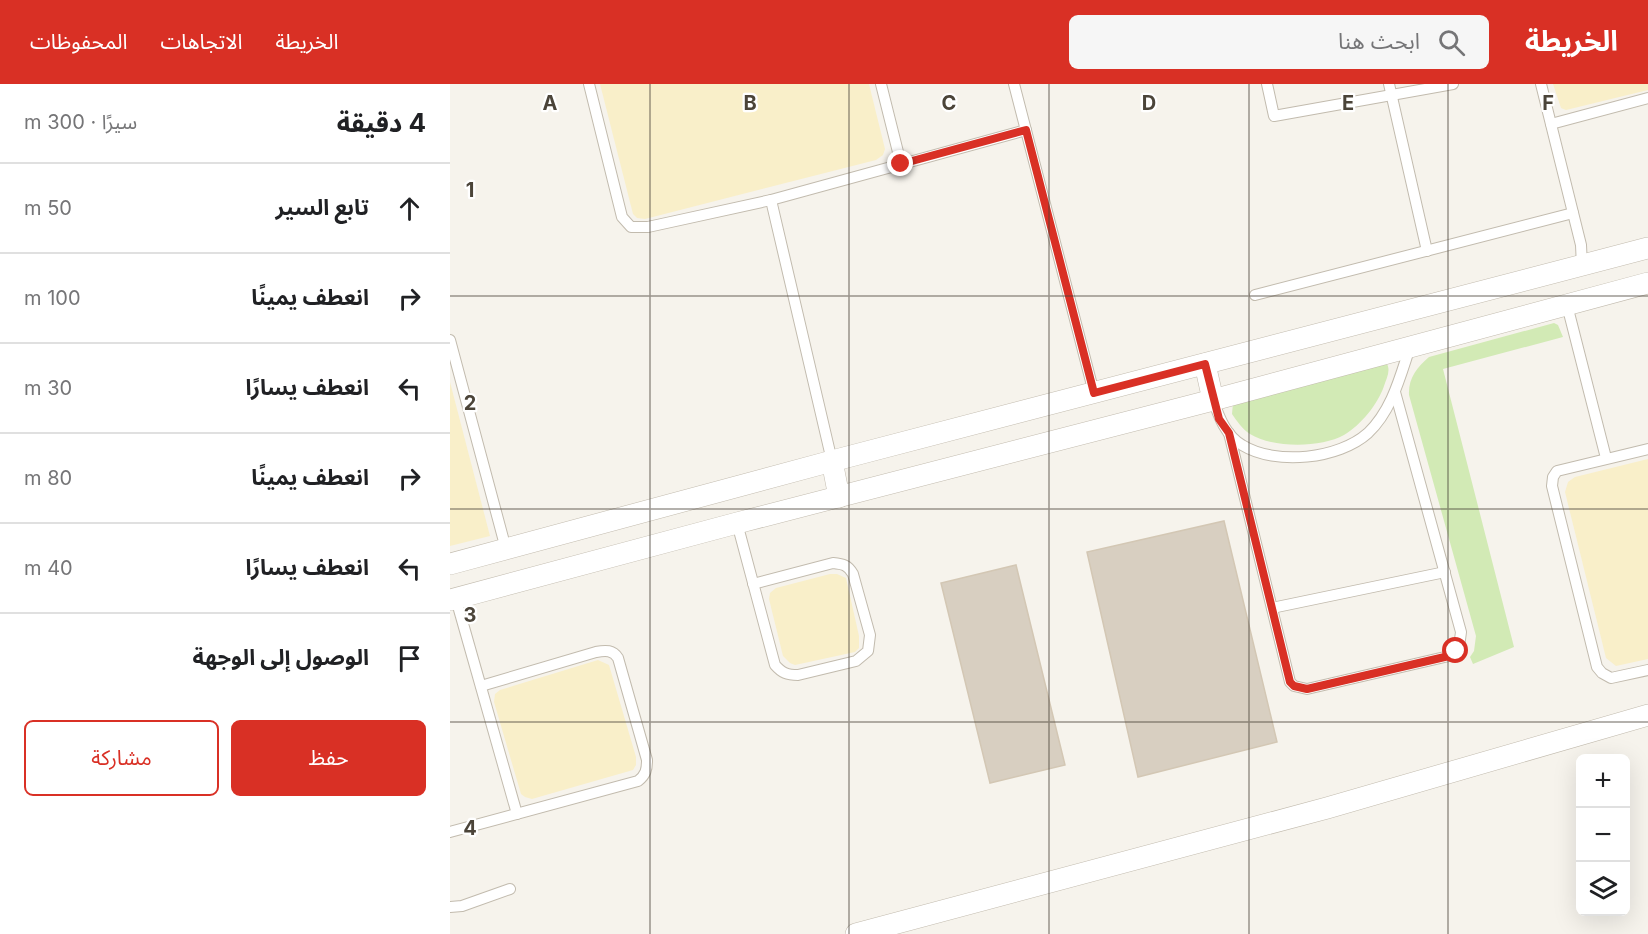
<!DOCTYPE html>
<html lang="ar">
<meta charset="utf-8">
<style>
:root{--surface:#fff;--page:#f6f6f6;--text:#202124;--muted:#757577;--line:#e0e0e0;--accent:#d93025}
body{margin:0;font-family:Inter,"Noto Sans Arabic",sans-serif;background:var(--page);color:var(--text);direction:rtl}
.controls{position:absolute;right:18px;bottom:18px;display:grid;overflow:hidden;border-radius:9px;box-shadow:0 6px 24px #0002}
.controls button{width:54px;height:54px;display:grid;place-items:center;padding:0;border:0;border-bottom:2px solid var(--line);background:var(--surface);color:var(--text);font:30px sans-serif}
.stop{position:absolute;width:18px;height:18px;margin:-14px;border:4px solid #d93025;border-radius:50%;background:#fff}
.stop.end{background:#d93025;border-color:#fff;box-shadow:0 2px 6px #0008}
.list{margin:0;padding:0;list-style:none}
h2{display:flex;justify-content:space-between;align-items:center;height:78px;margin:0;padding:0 24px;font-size:26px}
h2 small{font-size:20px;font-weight:400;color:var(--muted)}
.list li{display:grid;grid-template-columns:39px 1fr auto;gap:18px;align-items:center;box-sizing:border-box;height:90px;padding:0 24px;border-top:2px solid var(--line)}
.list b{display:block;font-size:22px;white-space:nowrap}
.list em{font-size:20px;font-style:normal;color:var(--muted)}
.actions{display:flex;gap:12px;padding:18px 24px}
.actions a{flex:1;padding:14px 0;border:2px solid var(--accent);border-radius:9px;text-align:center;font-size:21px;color:var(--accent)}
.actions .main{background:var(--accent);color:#fff}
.icon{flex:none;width:33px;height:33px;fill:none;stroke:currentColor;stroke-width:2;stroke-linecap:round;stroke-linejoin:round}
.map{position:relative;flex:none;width:1198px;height:850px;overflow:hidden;direction:ltr}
header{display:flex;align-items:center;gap:36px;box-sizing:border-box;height:84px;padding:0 30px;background:var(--accent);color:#fff}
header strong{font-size:28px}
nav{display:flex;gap:33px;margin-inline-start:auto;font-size:21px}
.search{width:420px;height:54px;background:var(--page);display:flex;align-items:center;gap:15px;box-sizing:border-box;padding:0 21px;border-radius:9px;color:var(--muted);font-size:22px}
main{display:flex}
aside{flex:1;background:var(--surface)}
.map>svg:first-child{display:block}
.green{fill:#d2eab5}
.sand{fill:#f9efc9}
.building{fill:#d8cfc1;stroke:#d3c7b4;stroke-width:1.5}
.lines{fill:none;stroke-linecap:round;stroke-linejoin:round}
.lane-casing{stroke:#c2bbae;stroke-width:12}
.street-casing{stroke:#c2bbae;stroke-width:22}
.lane{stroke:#fff;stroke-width:10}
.street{stroke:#fff;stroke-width:21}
.route{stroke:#d93025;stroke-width:8}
.grid{fill:none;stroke:#4b4439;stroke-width:1.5;stroke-opacity:0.55}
.grid-label{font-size:20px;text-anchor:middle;font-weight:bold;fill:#4b4439;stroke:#fff;stroke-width:4.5;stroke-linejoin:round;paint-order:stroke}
</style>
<header>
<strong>الخريطة</strong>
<div class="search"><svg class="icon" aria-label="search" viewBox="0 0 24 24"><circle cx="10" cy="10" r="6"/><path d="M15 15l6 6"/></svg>ابحث هنا</div>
<nav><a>الخريطة</a><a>الاتجاهات</a><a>المحفوظات</a></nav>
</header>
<main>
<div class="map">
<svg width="1198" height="850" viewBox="0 0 1198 850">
<rect width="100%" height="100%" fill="#f6f3ec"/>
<!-- green -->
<g class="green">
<path d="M1104,239L1108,241L1113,253L993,285L1064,563L1023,580L1020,573L1024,567L1026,552L959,311C958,295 967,283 979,273Z"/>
<path d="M937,280C941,287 936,295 934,302C928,320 911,341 894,351C871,364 822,364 800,350C792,345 787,337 782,330L783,319Z"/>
</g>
<!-- sand -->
<g class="sand">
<path d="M150,0H419L435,65L433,71L426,76L195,135L187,134L183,130Z"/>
<path d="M1103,0H1198V6L1116,26L1111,24Z"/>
<path d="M0,298L40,452L0,462Z"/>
<path d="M1198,375V575L1166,582L1156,574L1115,408L1118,398L1125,393Z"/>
<path d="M380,490H387L396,494L409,552V564L405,568L345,581L340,579L333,572L319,515L320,509L326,504Z"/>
<path d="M148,576L159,581L186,673V681L183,686L82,715L75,713L71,710L44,618L45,610L50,606Z"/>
</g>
<!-- building -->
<g class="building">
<path d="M774,437L827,658L688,693L637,468Z"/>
<path d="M566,481L615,681L540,699L491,499Z"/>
</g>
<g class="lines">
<!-- lane casing -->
<g class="lane-casing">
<g id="lane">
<path d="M139,0L172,133L181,143H198L321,116"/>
<path d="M431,0L451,80"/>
<path d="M564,0L644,309"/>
<path d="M817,0L824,32L1003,0"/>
<path d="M939,0L977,167"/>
<path d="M1091,0L1131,161L1132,182"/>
<path d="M1101,40L1198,14"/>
<path d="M805,211L1123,129"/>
<path d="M1117,221L1156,374"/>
<path d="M0,256L56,465"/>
<path d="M763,316C769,333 776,352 792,361C826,382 889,375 918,349C942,326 950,293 960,263"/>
<path d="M779,349L840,598L844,602L857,605L999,572L1009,563L1011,548L945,308"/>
<path d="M1198,365L1107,387L1103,393L1102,402L1147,583L1152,589L1161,594L1198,586"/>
<path d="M382,377L321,116L576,46"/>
<path d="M287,439L325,581C332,589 337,591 348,591L406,577L418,567L420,551L403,490C398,481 393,480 383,479L303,500"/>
<path d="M6,515L67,730"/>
<path d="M822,524L995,488"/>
<path d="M0,748L188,697C196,691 197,685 197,676L168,574C163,566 156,566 146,568L31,602"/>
<path d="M0,823L12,822L60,805"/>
</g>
</g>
<!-- street casing -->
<g class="street-casing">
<g id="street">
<path d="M755,280L763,316"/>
<path d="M382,377L389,413"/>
<path d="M0,480L382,377L1198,164"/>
<path d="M0,516L287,439L763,316L1198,199"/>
<path d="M406,850L877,724L1198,631"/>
</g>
</g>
<!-- lane -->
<use href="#lane" class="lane"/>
<!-- street -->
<use href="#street" class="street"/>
</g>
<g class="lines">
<!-- route -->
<path class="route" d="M451,80L576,46L644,309L755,280L769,335L779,349L840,598L844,602L857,605L999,572L1006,567"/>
</g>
<!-- grid -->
<path class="grid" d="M200,0V850M399,0V850M599,0V850M799,0V850M998,0V850M0,212H1198M0,425H1198M0,638H1198"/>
<g class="grid-label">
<text x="100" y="26">A</text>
<text x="300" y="26">B</text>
<text x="499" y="26">C</text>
<text x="699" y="26">D</text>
<text x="898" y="26">E</text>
<text x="1098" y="26">F</text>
<text x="20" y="113">1</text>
<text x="20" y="326">2</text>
<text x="20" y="538">3</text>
<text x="20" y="751">4</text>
</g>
</svg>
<div class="controls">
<button>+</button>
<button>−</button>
<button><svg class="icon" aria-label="layers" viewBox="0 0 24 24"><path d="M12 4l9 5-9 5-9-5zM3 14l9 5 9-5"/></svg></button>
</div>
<div class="stop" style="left:1006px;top:567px"></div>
<div class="stop end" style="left:451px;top:80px"></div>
</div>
<aside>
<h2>4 دقيقة<small>سيرًا · 300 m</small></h2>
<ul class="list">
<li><svg class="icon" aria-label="ahead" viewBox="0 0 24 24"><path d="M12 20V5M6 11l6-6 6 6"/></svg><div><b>تابع السير</b></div><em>50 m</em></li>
<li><svg class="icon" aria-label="right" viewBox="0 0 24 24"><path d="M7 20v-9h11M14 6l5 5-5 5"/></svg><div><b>انعطف يمينًا</b></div><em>100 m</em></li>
<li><svg class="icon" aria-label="left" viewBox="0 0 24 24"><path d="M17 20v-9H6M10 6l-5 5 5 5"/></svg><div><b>انعطف يسارًا</b></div><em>30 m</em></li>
<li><svg class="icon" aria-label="right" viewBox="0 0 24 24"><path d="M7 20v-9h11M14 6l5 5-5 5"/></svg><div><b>انعطف يمينًا</b></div><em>80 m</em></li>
<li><svg class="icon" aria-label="left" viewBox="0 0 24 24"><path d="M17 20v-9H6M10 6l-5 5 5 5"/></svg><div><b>انعطف يسارًا</b></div><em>40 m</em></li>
<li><svg class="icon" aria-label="arrive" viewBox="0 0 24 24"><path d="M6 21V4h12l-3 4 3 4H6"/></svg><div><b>الوصول إلى الوجهة</b></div></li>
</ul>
<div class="actions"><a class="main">حفظ</a><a>مشاركة</a></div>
</aside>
</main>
